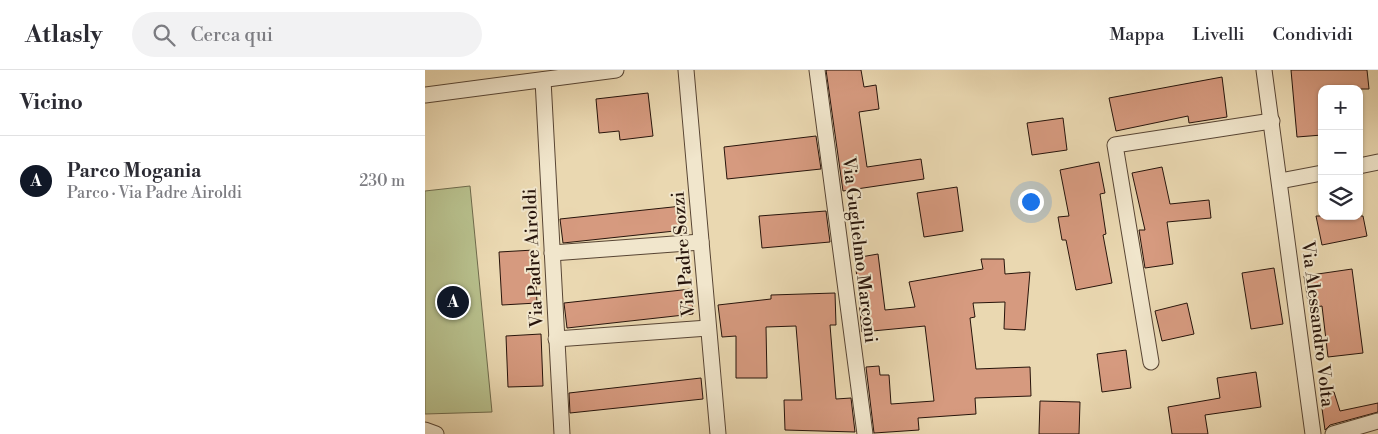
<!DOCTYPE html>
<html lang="it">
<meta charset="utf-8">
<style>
:root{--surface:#fff;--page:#f2f2f3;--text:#2b2b33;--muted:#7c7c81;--line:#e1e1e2;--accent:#111827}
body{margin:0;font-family:"Libre Bodoni",serif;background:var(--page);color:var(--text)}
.controls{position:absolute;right:15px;top:15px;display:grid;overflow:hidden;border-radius:10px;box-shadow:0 1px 4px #0004}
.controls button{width:45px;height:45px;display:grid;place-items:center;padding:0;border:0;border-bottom:1px solid var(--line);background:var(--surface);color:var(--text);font:25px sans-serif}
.you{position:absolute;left:605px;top:131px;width:18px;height:18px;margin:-12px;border:4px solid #fff;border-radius:50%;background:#1a73e8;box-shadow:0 0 0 8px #1a73e833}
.badge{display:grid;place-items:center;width:32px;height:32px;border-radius:50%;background:var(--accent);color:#fff;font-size:16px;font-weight:700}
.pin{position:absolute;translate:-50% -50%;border:2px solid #fff;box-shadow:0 1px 5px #0006}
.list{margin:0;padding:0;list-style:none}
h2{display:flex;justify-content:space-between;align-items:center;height:65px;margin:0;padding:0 20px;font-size:21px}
h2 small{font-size:16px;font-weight:400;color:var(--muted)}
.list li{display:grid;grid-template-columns:32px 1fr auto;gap:15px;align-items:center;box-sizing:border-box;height:90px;padding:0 20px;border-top:1px solid var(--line)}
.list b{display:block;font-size:19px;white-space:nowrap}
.list p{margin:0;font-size:16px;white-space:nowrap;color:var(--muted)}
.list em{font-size:16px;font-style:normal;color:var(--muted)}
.icon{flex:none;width:28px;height:28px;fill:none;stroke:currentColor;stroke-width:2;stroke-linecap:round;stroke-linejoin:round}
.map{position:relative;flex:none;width:953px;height:364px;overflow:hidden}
header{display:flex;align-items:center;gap:30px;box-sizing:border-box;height:70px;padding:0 25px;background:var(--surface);border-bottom:1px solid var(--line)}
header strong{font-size:24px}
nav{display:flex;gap:28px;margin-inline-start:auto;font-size:18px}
.search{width:350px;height:45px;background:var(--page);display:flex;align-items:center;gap:12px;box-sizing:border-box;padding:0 18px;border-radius:28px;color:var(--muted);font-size:19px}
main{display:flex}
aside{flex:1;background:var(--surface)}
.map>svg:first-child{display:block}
.green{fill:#b7bf8c;stroke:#6f6a4c}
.building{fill:#d69a7f;stroke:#27140b}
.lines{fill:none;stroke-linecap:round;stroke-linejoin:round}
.street-casing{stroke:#584534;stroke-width:17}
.street{stroke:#f1e6cc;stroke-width:15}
.labels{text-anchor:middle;stroke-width:4;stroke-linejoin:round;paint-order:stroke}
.street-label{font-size:18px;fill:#27140b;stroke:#f1e6cc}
</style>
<header>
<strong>Atlasly</strong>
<div class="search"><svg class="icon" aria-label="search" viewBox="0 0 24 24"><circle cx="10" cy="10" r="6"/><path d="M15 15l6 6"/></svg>Cerca qui</div>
<nav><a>Mappa</a><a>Livelli</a><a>Condividi</a></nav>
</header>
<main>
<aside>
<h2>Vicino<small></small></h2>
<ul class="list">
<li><span class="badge">A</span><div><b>Parco Mogania</b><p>Parco · Via Padre Airoldi</p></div><em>230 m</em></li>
</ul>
</aside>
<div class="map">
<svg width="953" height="364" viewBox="0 0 953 364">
<rect width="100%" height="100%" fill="#ead8b1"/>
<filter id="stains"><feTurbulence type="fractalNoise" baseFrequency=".004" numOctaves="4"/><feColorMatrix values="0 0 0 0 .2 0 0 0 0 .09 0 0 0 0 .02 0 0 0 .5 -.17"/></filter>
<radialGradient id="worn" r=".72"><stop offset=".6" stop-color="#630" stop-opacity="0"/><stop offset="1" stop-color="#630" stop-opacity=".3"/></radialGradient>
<!-- green -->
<path class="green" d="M45,116L67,342L0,344V121Z"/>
<!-- building -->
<g class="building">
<path d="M401,0H436L439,17L451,15L454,39L434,42L442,97L496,89L499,109L418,121Z"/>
<path d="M866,0H942L944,19H897V65L872,67Z"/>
<path d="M797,7L802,47L764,53L763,46L691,61L684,28Z"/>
<path d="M223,23L228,66L195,70L194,61L174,63L171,29Z"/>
<path d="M638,48L642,80L607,85L602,53Z"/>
<path d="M391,66L396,99L302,109L299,77Z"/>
<path d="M674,92L680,123L675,124L681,164L678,165L687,213L651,220L641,170H637L633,147L644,146L635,100Z"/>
<path d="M737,97L745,134L784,130L786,148L742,152L748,194L720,198L714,160H720L707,103Z"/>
<path d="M532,117L538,161L499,167L492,123Z"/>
<path d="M257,136L259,160L138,173L135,149Z"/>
<path d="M401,141L405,172L337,178L334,146Z"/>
<path d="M891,146H938L942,166L897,175Z"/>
<path d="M109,180L112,233L77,235L74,182Z"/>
<path d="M453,184L460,240L490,237L484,212L558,199L556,189H579L580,204L605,202L600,260L579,259L580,232L548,233L550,247L545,248L551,299L605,297L606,326L550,328L551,344L493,348L494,360L449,363L441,297L454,296L455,305H464L466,334L509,331L500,256L437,262L430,188Z"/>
<path d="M849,198L858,254L826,259L817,203Z"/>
<path d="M927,199L938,283L903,287L897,236L884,238L879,206Z"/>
<path d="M266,219L268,244L142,258L139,233Z"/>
<path d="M410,223L411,255H405L411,329L426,328L430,362L360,360L359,330H377L371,256L341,257L342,308H311V266L297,267L293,235L346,229V225Z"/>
<path d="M762,233L769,264L737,271L730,241Z"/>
<path d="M116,264L118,316L83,317L81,266Z"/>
<path d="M701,280L706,318L677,322L672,284Z"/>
<path d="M831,302L836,337L780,345L783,364H747L743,337L795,328L792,308Z"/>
<path d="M276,308L278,329L145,343L144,323Z"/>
<path d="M909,322L915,341L953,333V342L905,355L900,360L895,324Z"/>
<path d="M615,331L655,332L654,364H614Z"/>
</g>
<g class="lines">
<!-- street casing -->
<g class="street-casing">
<g id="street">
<path d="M261,0L293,364"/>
<path d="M392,0L440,364"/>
<path d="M839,0L888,364"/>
<path d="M118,10L137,364"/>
<path d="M0,25L191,0"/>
<path d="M934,96L953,92"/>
<path d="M855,111L897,103"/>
<path d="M127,183L276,172"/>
<path d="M131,269L283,258"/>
<path d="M726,292L690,75L847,51"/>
<path d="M0,360L11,364"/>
<path d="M908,364L953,351"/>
</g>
</g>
<!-- street -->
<use href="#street" class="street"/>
</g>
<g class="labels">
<!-- street labels -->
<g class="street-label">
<text transform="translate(435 180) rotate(83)" y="6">Via Guglielmo Marconi</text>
<text transform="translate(258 184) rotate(-95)" y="6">Via Padre Sozzi</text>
<text transform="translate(108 188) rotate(-93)" y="6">Via Padre Airoldi</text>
<text transform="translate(893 254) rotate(83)" y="6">Via Alessandro Volta</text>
</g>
</g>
<rect width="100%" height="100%" filter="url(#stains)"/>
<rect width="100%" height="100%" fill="url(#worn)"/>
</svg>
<div class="controls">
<button>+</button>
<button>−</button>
<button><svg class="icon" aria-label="layers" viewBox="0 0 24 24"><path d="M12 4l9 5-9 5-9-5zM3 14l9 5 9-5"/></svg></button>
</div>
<div class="you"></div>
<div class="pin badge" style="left:28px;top:232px">A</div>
</div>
</main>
